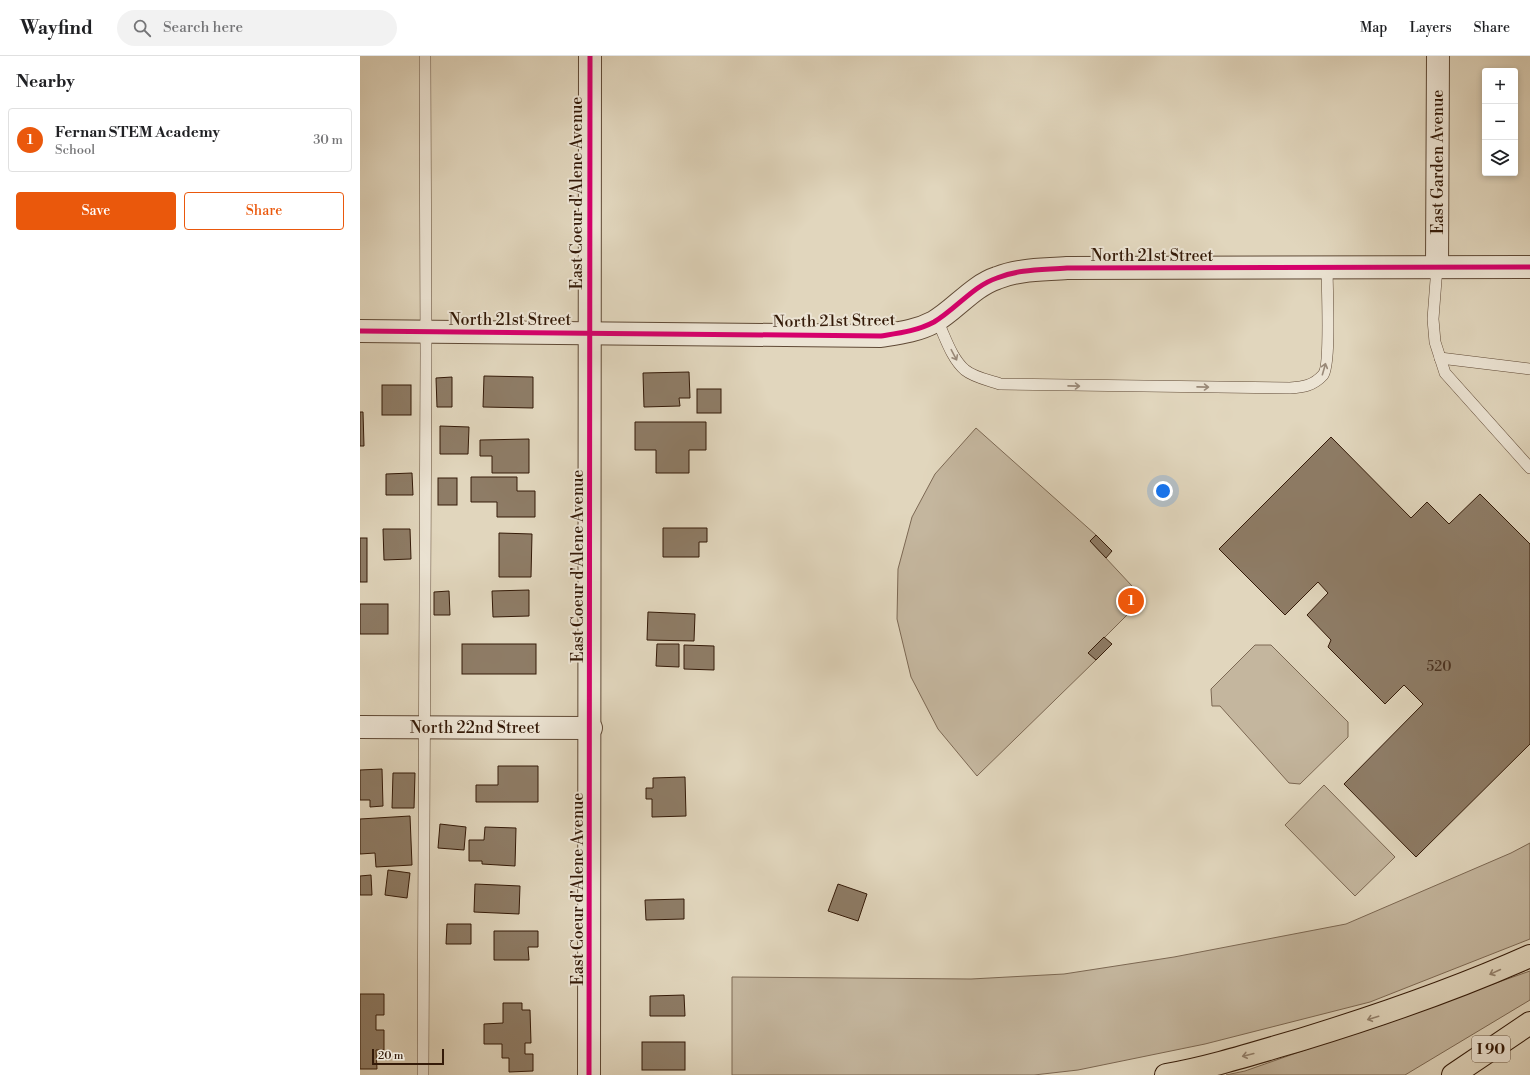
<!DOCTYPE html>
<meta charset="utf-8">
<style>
:root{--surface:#fff;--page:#f2f2f2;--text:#202124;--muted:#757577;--line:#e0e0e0;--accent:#ea580c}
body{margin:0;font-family:"Libre Bodoni",serif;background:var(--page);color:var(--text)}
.controls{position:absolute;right:12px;top:12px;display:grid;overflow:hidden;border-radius:4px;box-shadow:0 2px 6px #0003}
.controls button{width:36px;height:36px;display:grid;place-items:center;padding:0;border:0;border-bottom:1px solid var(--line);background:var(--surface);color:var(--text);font:20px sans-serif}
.scale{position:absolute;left:12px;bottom:10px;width:72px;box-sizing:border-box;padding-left:4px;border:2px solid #341a08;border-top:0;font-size:11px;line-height:14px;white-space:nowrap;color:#341a08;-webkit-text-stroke:3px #ece4d4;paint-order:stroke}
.you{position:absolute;left:803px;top:435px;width:14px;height:14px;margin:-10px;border:3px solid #fff;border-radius:50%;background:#1a73e8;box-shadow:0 0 0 6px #1a73e833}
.badge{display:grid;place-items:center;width:26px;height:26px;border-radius:50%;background:var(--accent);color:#fff;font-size:13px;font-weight:700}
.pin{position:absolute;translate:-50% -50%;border:2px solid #fff;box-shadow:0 1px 4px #0006}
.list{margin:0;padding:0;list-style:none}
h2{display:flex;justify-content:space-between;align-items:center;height:52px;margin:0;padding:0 16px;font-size:17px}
h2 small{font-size:13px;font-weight:400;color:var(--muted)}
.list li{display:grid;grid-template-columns:26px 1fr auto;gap:12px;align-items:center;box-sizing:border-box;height:64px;margin:0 8px 8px;padding:0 8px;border:1px solid var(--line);border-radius:4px}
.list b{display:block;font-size:15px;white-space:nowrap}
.list p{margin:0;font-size:13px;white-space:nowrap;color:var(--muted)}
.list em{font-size:13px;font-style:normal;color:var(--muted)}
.actions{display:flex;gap:8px;padding:12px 16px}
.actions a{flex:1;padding:9px 0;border:1px solid var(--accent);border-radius:4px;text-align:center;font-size:14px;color:var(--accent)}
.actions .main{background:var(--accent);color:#fff}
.icon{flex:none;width:22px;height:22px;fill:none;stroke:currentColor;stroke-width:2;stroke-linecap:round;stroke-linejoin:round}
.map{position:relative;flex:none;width:1170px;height:1019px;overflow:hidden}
header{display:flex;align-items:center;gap:24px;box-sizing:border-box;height:56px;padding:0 20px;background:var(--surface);border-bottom:1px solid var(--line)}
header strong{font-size:19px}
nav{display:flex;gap:22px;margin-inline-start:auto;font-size:14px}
.search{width:280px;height:36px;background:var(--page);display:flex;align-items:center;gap:10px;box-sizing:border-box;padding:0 14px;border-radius:22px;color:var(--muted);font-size:15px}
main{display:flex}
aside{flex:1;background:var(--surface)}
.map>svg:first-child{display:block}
.green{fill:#c4b69e;stroke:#7c6853}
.building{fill:#8e7c66;stroke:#341a08}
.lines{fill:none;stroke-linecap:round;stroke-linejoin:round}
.lane-casing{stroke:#5f4935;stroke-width:12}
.street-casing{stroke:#5f4935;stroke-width:24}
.highway-casing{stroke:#341a08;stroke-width:24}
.lane{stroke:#ece4d4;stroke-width:11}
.street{stroke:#ece4d4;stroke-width:22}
.highway{stroke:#e1d6bd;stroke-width:22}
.cycleway-casing{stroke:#ece4d4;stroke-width:8}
.cycleway{stroke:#d6006c;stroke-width:5}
.oneway{stroke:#998978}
.oneway2{stroke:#93816c}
.labels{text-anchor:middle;stroke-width:4;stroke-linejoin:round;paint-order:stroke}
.number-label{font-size:14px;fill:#4a3220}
.shield{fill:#ece4d4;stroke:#6b5745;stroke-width:1}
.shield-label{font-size:15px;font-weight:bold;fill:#341a08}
.street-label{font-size:16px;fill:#341a08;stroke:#ece4d4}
</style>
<header>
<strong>Wayfind</strong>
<div class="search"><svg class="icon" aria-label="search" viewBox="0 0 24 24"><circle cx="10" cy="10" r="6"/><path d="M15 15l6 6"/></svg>Search here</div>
<nav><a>Map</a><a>Layers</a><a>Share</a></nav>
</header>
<main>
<aside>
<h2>Nearby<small></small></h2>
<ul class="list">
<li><span class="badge">1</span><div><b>Fernan STEM Academy</b><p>School</p></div><em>30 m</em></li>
</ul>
<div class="actions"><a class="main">Save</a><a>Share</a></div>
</aside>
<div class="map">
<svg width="1170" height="1019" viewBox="0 0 1170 1019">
<rect width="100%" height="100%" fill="#e1d6bd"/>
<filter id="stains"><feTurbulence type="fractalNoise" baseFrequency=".005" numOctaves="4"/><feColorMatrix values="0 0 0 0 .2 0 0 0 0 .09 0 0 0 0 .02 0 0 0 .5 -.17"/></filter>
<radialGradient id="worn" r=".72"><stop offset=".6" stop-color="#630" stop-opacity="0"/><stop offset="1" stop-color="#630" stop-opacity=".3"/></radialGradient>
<!-- green -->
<g class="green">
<path d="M616,372L736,479L730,485L772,530L771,555L729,597L736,604L617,720L578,673L551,621L537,563L538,513L552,461L575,418Z"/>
<path d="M895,589H911L988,666V681L940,728L929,727L860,650H852L851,633Z"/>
<path d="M964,729L1035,801L995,840L925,769Z"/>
<path d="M1170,787V883L1010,946L845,988L718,1014L674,1019H372V921L611,923L704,918L814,901L986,868L1151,797Z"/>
<path d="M1170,915V944L1045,1019H866L885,1015Z"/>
</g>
<!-- building -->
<g class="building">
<path d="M329,316L330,342H319L320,350L284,351L283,317Z"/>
<path d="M124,320L173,321V352L123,351Z"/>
<path d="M92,321V351H77L76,322Z"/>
<rect x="22" y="329" width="29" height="30"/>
<rect x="337" y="333" width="24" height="24"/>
<path d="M0,356H3L4,390H0Z"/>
<path d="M275,366H346V394H329V417H296V394H275Z"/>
<path d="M80,370L109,371L108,398H80Z"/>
<path d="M971,381L1051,462L1067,446L1089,468L1120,438L1170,488V688L1056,801L984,728L1063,648L1044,629L1025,648L968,591L971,584L947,559L968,537L958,526L925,559L859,493Z"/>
<path d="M169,383V417H132V400H120V384Z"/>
<path d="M52,417L53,439H26V418Z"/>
<path d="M111,421H157V435H175V461H137V446H111Z"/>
<rect x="78" y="422" width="19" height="27"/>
<path d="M303,472H347V486H339V501H303Z"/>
<path d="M23,473H50L51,503L24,504Z"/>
<path d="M139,477L172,478L171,521H139Z"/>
<path d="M736,479L752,495L746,502L730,485Z"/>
<rect x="0" y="482" width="7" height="44"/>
<path d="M169,534V560L133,561L132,535Z"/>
<path d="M89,535L90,559H74V536Z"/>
<rect x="0" y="548" width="28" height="30"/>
<path d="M288,556L335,558L334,585L287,584Z"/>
<path d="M744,581L752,588L736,604L728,597Z"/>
<rect x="102" y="588" width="74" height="30"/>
<path d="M297,588H319V611L296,610Z"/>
<path d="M324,589L354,590V614L324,613Z"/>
<path d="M138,710H178V746H116V729H138Z"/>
<path d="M22,713L23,750L10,751V744H0V714Z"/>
<path d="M33,717H55L54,752H32Z"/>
<path d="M325,721L326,760L292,761V743H286V732H293V722Z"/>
<path d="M50,760L52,809L16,811L15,797L0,798V763Z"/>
<path d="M80,768L106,771L104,794L78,792Z"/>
<path d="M125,771L156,772L155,810L122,808V805H109V784H124Z"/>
<path d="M28,814L50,817L47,842L25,839Z"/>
<path d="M11,819L12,839H0V820Z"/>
<path d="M115,828L160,830L159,858L114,856Z"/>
<path d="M478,828L507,838L498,865L468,855Z"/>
<path d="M324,843V863L286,864L285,844Z"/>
<path d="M87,868H111V888H86Z"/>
<path d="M134,875H178V891H168L169,904H134Z"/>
<path d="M0,938H24V959H16V974H24V994H16L17,1013H0Z"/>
<path d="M324,939L325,960H290V940Z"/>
<path d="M143,947H162V954H170L171,987H165V998H173V1015L149,1016V1002H142V988H124V968L143,967Z"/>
<rect x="282" y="986" width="43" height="28"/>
</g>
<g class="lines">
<!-- lane casing -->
<g class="lane-casing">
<g id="lane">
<path d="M1077,211L1073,263L1075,286L1085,317L1170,412"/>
<path d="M577,264C585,280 591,302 605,314C615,322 629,324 640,328L930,332C943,331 953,330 963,319C971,310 967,229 967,211"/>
<path d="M1080,302L1170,313"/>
<path d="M63,1019L66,297L65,0"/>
</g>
</g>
<!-- street casing -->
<g class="street-casing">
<g id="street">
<path d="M1077,211L1078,0"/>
<path d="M0,275L521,280C540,277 557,275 574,266C596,253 613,230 637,222C659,213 683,214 707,212L1170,211"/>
<path d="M0,671L231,672"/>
<path d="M229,1019C231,679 228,340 230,0"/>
</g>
</g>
<!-- highway casing -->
<g class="highway-casing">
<g id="highway">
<path d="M806,1019C852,1011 898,996 943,983C1021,959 1096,933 1170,900"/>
<path d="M1093,1019L1170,967"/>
</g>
</g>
<!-- lane -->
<use href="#lane" class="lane"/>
<!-- street -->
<use href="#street" class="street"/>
<!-- highway -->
<use href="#highway" class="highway"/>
<!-- cycleway casing -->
<g class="cycleway-casing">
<g id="cycleway">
<path d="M0,275L521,280C540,277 557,275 574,266C596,253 613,230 637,222C659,213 683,214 707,212L1170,211"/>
<path d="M229,1019C231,679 228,340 230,0"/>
</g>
</g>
<!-- cycleway -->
<use href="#cycleway" class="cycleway"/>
</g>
<!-- one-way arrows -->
<defs><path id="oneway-shaft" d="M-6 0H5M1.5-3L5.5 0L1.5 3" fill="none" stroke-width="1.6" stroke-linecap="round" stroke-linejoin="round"/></defs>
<g class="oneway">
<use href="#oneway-shaft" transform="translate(594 299) rotate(62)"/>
<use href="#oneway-shaft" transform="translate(964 313) rotate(-74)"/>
<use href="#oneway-shaft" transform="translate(714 330) rotate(1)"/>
<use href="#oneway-shaft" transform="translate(843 331) rotate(1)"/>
</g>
<g class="oneway2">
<use href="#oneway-shaft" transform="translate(1135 916) rotate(155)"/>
<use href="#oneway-shaft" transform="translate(1013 962) rotate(163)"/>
<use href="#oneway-shaft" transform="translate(888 999) rotate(166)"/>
</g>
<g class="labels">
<!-- number labels -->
<g class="number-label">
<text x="1079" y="615">520</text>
</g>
<!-- shield labels -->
<rect class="shield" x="1112" y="980" width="38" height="26" rx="3"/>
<g class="shield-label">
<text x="1131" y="998">I 90</text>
</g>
<!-- street labels -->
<g class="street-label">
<text transform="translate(1077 106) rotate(-90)" y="6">East Garden Avenue</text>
<text transform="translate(216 137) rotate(-90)" y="6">East Coeur d'Alene Avenue</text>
<text x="792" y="205">North 21st Street</text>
<text x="150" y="269">North 21st Street</text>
<text transform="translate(474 264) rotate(-1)" y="6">North 21st Street</text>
<text transform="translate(217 510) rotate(-90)" y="6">East Coeur d'Alene Avenue</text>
<text x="115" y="677">North 22nd Street</text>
<text transform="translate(217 833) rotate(-90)" y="6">East Coeur d'Alene Avenue</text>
</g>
</g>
<rect width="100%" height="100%" filter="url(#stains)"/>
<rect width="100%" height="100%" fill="url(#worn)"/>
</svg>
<div class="controls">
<button>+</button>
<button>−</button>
<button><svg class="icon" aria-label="layers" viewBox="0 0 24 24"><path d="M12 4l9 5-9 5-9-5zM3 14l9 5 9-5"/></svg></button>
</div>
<div class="scale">20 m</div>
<div class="you"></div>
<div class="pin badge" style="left:771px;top:545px">1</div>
</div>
</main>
